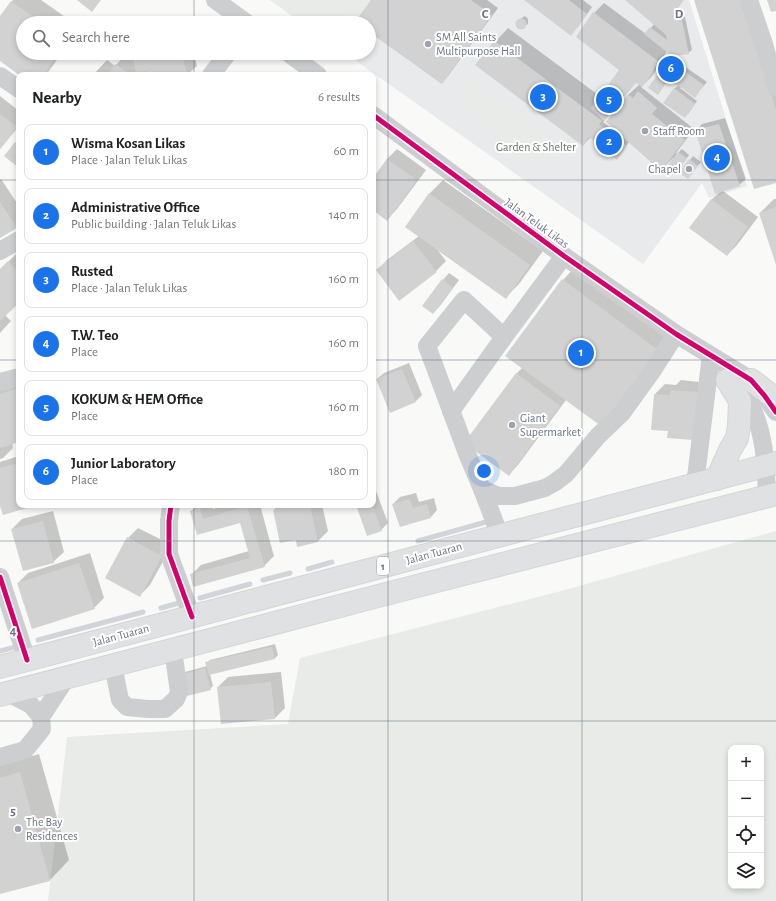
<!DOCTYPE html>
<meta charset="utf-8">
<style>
:root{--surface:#fff;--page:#f2f2f2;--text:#202124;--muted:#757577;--line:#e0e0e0;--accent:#1a73e8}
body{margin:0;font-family:"Alegreya Sans",sans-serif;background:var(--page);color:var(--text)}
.controls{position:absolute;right:12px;bottom:12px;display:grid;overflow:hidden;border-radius:8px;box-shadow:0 2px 6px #0003}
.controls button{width:36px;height:36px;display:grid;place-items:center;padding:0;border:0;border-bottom:1px solid var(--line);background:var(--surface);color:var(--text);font:20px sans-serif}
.you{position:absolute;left:484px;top:471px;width:14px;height:14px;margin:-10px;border:3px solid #fff;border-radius:50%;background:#1a73e8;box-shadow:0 0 0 6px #1a73e833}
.badge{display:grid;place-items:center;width:26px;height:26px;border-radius:50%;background:var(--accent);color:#fff;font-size:13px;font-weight:700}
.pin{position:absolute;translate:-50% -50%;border:2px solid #fff;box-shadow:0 1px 4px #0006}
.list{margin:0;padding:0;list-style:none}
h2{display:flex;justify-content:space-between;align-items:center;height:52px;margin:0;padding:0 16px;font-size:17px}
h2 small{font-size:13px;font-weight:400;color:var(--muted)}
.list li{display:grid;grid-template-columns:26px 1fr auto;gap:12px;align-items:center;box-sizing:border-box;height:56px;margin:0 8px 8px;padding:0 8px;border:1px solid var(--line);border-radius:8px}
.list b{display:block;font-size:15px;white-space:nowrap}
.list p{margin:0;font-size:13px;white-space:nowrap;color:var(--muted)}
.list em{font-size:13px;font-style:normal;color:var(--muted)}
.icon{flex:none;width:22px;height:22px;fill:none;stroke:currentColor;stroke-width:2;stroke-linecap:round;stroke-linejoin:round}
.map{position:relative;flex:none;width:776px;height:901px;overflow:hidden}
.search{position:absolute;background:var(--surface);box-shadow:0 2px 6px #0003;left:16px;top:16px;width:360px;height:44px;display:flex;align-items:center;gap:10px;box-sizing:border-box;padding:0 14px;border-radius:22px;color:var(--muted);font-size:15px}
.panel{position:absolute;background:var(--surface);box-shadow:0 2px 6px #0003;left:16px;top:72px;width:360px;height:436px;border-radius:8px}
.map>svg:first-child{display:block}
.built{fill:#e9eaeb}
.green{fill:#e8ebe7;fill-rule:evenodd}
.shadow{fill:#0003;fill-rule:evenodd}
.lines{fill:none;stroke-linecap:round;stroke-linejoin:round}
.stream{stroke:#d1d5d9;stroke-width:5}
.building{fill:#d2d2d3}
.major-casing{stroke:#d5d5d6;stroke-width:24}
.minor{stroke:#cdcecf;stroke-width:18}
.major{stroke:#e0e1e2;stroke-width:22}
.cycleway-casing{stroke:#fff;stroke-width:8}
.cycleway{stroke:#d6006c;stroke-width:5}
.grid{fill:none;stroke:#6c7485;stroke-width:1;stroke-opacity:0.55}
.poi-dot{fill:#9da3ad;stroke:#fff;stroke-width:1.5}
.labels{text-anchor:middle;stroke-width:4;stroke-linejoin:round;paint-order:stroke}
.shield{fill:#fff;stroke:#989eaa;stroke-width:1}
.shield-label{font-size:11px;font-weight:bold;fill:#6c7485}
.poi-label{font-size:12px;fill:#6c7485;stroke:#fff;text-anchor:start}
.park-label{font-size:12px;fill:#667866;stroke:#fff}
.street-label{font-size:12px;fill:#6c7485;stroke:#fff}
.grid-label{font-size:13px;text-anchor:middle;font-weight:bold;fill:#6c7485;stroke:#fff;stroke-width:4;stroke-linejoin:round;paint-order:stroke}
</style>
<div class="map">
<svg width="776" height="901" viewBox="0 0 776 901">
<rect width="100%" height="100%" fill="#f9f9f8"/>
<!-- built -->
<path class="built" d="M270,0H689L747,186L709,198L702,183L643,264L345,53H369V23H302Z"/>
<!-- green -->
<g class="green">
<path d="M270,0H369L359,13L348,4L334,23H302Z"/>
<path d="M470,77L558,145L538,169L452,100Z"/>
<path d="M776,531V901H48L67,737L288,724L300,658L565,590ZM731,748H761V886H731Z"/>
</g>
<!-- shadow -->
<g class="shadow">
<path d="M13,0H41L74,23H23V53H62L46,75H21L0,60V18Z"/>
<path d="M372,0H487L498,8L448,76L441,83L369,31V23H357L356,22Z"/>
<path d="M526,0H583L592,7L577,28Z"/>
<path d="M626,0H683L677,9L685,17L692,50L688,53L669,52L667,51L661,63L652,76L641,87L694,129L676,153L677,154L682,149L689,155L680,168L673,158L661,170L629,142L620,155L591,137L583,145L495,42L508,28L601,97L621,70L577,37L594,13L604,3L646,34L655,23ZM636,82L640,84L628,95L616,132L603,122Z"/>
<path d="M695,0H758L776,57V182Z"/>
<path d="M186,16L188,23H151Z"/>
<path d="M525,16L528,19V24L522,28H518L516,24L517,22L523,17Z"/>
<path d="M133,53H194L197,66L187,75H93L107,60L115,66L126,54L134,60Z"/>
<path d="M671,57L707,82L695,96L681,87L680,88L697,101L688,114L674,89L679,85L669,78L649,88Z"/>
<path d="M0,96L19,111V126L0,149Z"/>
<path d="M725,118L746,179L739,185L723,191L758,217L737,245L727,255L711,200L720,192L696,131L702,124Z"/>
<path d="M19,140V166L6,156Z"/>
<path d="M397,149L426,170L397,209L387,220L373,209V179L387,159Z"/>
<path d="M693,156L701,162L691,174L681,173Z"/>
<path d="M1,179L19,206V224L16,227L0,237V180Z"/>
<path d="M443,180L543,251L519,284L506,297L437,249L446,261L436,271L400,299L377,270L387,260L419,236L406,227L430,193Z"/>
<path d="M774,199H776V262L760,213Z"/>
<path d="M18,252L19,253V301L5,315L11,321L0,333V270Z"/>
<path d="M582,260L676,330L620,406L566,400L518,465L508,475L516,374L523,367L563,280Z"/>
<path d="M449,273L459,280L440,306L433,313L443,280Z"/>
<path d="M409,363L422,395L416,401L391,411L377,379L384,373Z"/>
<path d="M681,380L708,383L669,431L655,394L665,384L676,385Z"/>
<path d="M19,382V441L12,443L13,448L3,458L0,459V387Z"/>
<path d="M19,456V505H35L4,514L0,503V462Z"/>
<path d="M373,483L388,523L381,530L357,505H373Z"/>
<path d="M416,493L419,502L434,498L437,510L431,517L400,526L393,504L400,497Z"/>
<path d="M198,505H212L213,509L228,505H260L274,556L264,566L191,575L201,565L249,551L241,522L198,534L191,511Z"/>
<path d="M279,505H322L328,531L318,541L298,546L296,539L274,510Z"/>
<path d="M53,511L64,552L53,562L12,529L22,519Z"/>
<path d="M138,528L172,545L150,585L140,595L107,577L128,538Z"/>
<path d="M90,553L104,598L94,608L18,583L28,573Z"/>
<path d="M275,644L278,655L275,658L210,674L213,686L210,689L187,695L185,672L207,666V663L210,660Z"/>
<path d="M281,672L285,708L275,718L218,687L228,677Z"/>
<path d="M39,754L69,860L50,880L0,893V765Z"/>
</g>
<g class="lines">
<!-- stream -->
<g class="stream">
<path d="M418,541L486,522"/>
<path d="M308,569L332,562"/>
<path d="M263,580L290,573"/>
<path d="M200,598L250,584"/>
<path d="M161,608L179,603"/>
<path d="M38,640L143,612"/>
<path d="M0,651L19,646"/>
</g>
</g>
<!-- building -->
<g class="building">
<path d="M77,0H101L92,12Z"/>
<path d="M371,0H471L492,15L442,84L369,32V23L355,22Z"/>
<path d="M524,0H569L587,14L571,36Z"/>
<path d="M625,0H684L675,12L682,20L689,54L668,57V53L644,34L650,27L667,40L666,35Z"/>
<path d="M694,0H740L776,110V183L754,189Z"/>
<path d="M767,0H776V11L771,12Z"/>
<path d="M11,1L42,23H23V53H59L44,75H19L0,61V16Z"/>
<path d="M593,12L658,61L651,75L642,87L636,83L604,121L591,108L619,70L576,37Z"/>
<circle cx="521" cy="24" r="5.5"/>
<path d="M494,41L602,121L599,124L627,146L617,160L589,137L583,146L475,65Z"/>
<path d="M132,53H182L187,75H148L147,71L136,73Z"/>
<path d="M668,60L704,85L695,98L669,79L658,95L648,88Z"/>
<path d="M115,64L131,75H107Z"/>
<path d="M674,88L695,104L685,118L663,103Z"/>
<path d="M638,91L657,108L652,114L685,140L661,171L606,122L628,94L633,98Z"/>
<path d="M0,114L17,127L0,149Z"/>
<path d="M719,124L740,186L715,194L695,130Z"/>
<path d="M15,142L19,145V168L4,156Z"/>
<path d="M678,152L687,158L677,172L668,165Z"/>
<path d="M387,159L417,180L387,221L373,210V178Z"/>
<path d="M689,159L698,166L688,179L679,173Z"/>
<path d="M429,193L530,265L506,299L405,227Z"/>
<path d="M711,199L748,227L727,256L689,228Z"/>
<path d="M0,202L17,228L0,238Z"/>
<path d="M776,207V265L759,213Z"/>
<path d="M413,241L437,272L399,301L376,270Z"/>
<path d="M8,261L19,273V303L0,321V269Z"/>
<path d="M442,279L453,288L433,314L422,306Z"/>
<path d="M562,279L658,350L601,426L505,356Z"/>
<path d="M402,369L416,402L390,413L376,379Z"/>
<path d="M516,373L560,406L509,476L464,443Z"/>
<path d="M19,388V442L0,448V394Z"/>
<path d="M670,390L698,392L693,440L667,438L668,431L651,430L654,394L670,395Z"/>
<path d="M19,463V505H37L3,515L0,506V468Z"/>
<path d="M410,499L413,508L427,504L431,518L400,527L392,504Z"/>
<path d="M287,505H310L318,542L297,547L296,540L280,543L273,510L287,507Z"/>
<path d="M356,505H372L382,531L367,536Z"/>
<path d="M247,506L265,567L193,587L190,574L250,558L240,523L197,535L190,511L200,508L203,519Z"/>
<path d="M43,521L54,563L23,571L11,529Z"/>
<path d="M127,537L162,556L140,597L105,578Z"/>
<path d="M79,563L95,609L32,629L17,583Z"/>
<path d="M272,647L275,659L209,675L205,662Z"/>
<path d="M205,668L211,690L187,696L181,675Z"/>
<path d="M271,682L275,719L221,724L217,687Z"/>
<path d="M20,772L50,881L0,894V778Z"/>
</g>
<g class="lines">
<!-- major casing -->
<g class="major-casing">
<g id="major">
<path d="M751,380L776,399"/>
<path d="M717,479L730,450L737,438L739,426L740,401L727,380"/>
<path d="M0,667L776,463"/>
<path d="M0,695L378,596L776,494"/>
</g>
</g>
<!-- minor -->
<g class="minor">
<path d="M215,0L247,23"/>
<path d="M749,0L764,44L776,87"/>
<path d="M288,53L318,75"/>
<path d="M211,75L228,53"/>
<path d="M0,76L19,89"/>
<path d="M373,115L564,256L676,334L751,380L764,395L776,412"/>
<path d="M0,251L19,240"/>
<path d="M0,382L19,377"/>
<path d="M736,388C738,390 741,392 743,394C747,398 750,405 753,410C765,437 766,467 767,496"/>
<path d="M451,411L504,337L564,256"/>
<path d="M695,485L710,363"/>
<path d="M482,489L499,496H515L545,488L554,483L566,474L598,436L622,413L653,370L676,334"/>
<path d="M171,505L169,521V554L192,617"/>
<path d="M500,536L482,489L468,456L427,346L464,300L504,337"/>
<path d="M0,577L27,660"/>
<path d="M113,665L120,700L127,707L148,709H165L176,699L179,692L173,650"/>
<path d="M8,693L31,705L41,717"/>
<path d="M0,757L25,750L42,729L41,717L67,677"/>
</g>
<!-- major -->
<use href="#major" class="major"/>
<!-- cycleway casing -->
<g class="cycleway-casing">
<g id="cycleway">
<path d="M373,115L564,256L676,334L751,380L764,395L776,412"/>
<path d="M171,505L169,521V554L192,617"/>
<path d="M0,577L27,660"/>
</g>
</g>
<!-- cycleway -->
<use href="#cycleway" class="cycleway"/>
</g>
<!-- grid -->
<path class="grid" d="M194,0V23M388,0V901M582,0V901M194,53V75M0,180H19M373,180H776M0,360H19M373,360H776M194,505V901M0,541H776M0,721H776"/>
<!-- markers -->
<g class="poi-dot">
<circle cx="428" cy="44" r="4"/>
<circle cx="645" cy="131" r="4"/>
<circle cx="689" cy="169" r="4"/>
<circle cx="512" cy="425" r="4"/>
<circle cx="18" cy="829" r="4"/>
</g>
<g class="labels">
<!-- shield labels -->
<rect class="shield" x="377" y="557" width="12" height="18" rx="3"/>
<g class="shield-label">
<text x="383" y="570">1</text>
</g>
<!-- poi labels -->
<g class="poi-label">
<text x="436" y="41">SM All Saints<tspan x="436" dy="14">Multipurpose Hall</tspan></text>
<text x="653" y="135">Staff Room</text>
<text x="681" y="173" text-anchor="end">Chapel</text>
<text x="520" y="422">Giant<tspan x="520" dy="14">Supermarket</tspan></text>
<text x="26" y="826">The Bay<tspan x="26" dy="14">Residences</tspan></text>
</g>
<!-- park labels -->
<g class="park-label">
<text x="536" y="151">Garden &amp; Shelter</text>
</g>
<!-- street labels -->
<g class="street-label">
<text transform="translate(537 223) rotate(36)" y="4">Jalan Teluk Likas</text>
<text transform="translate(434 553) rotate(-15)" y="4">Jalan Tuaran</text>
<text transform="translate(121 635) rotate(-15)" y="4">Jalan Tuaran</text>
</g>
</g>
<g class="grid-label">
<text x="485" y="18">C</text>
<text x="679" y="18">D</text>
<text x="13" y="635">4</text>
<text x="13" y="815">5</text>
</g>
</svg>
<div class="controls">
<button>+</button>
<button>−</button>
<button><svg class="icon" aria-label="locate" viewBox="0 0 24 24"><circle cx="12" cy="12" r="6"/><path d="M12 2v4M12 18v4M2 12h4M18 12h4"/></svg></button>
<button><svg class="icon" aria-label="layers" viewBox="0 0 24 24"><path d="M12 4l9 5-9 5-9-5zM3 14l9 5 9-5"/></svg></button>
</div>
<div class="you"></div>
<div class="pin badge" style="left:581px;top:353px">1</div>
<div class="pin badge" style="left:609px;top:142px">2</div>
<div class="pin badge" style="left:543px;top:97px">3</div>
<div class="pin badge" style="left:717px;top:158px">4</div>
<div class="pin badge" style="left:609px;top:100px">5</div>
<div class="pin badge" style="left:671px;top:69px">6</div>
<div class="search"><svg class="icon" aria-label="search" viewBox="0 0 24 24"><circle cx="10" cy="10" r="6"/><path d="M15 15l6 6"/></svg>Search here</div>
<section class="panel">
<h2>Nearby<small>6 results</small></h2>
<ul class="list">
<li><span class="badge">1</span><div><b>Wisma Kosan Likas</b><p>Place · Jalan Teluk Likas</p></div><em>60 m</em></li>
<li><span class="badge">2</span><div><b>Administrative Office</b><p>Public building · Jalan Teluk Likas</p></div><em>140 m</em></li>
<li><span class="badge">3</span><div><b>Rusted</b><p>Place · Jalan Teluk Likas</p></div><em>160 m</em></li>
<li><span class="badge">4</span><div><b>T.W. Teo</b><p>Place</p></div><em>160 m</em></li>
<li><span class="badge">5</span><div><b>KOKUM &amp; HEM Office</b><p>Place</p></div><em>160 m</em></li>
<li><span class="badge">6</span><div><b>Junior Laboratory</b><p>Place</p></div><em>180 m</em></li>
</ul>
</section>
</div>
